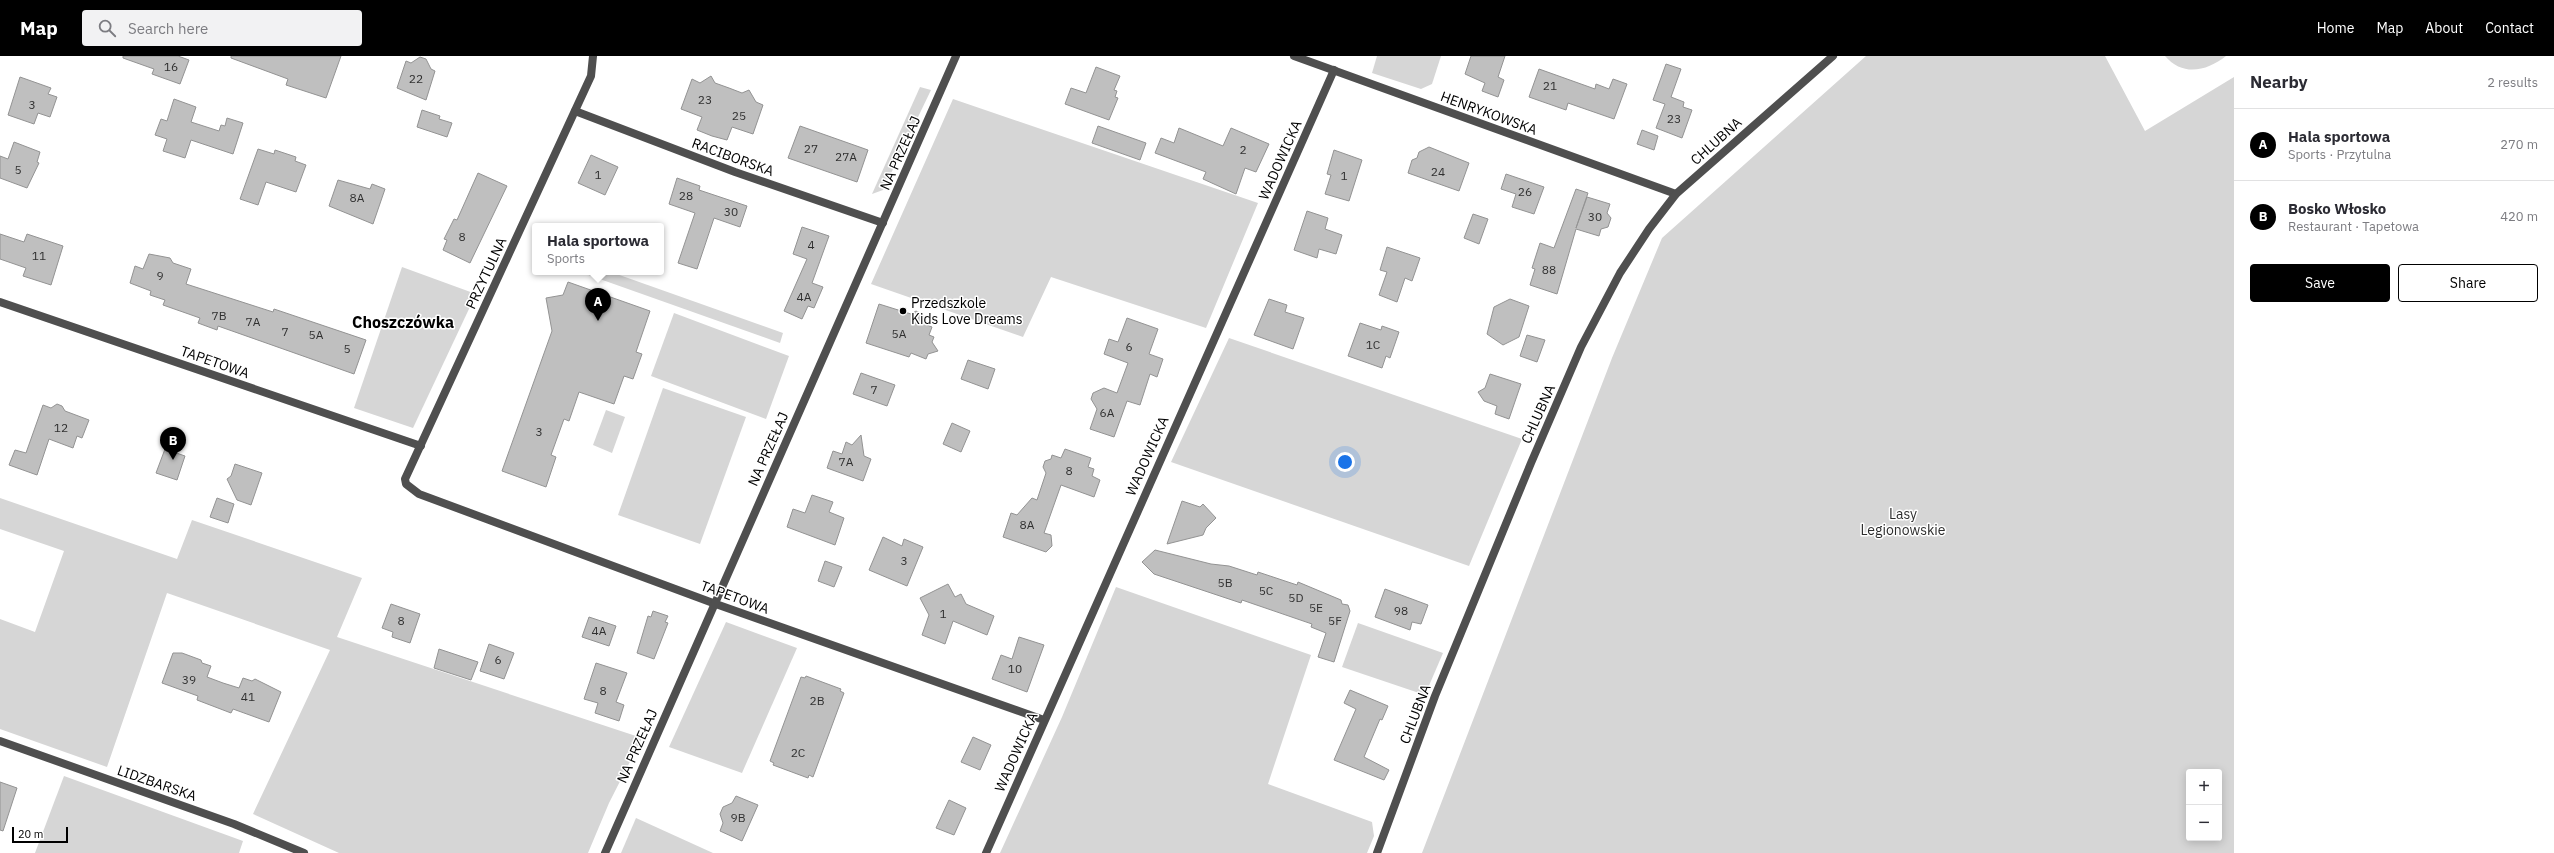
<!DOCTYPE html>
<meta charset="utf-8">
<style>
:root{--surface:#fff;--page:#f2f2f3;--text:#2b2b33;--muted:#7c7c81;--line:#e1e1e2;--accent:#000}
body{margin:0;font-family:"IBM Plex Sans",sans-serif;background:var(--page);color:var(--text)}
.controls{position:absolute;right:12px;bottom:12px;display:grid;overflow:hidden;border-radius:4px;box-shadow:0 2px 10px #0003}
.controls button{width:36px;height:36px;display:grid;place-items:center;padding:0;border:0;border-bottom:1px solid var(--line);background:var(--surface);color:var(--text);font:20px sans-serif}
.scale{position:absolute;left:12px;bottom:10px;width:56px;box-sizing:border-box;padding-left:4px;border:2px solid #000;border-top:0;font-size:11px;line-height:14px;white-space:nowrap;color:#000;-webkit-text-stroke:3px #fff;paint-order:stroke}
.you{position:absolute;left:1345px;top:406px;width:14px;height:14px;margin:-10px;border:3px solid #fff;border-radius:50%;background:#1a73e8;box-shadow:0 0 0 6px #1a73e833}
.badge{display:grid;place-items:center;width:26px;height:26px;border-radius:50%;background:var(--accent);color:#fff;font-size:13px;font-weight:700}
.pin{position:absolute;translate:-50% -33px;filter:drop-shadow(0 1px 2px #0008)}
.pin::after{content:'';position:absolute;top:21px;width:14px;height:12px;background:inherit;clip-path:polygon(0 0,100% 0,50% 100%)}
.popup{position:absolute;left:532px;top:167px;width:132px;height:52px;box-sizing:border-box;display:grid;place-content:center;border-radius:4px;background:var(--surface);filter:drop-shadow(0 1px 3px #0005);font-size:13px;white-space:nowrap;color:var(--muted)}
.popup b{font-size:15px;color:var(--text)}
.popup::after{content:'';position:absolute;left:50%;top:100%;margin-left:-8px;border:8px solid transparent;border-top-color:var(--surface)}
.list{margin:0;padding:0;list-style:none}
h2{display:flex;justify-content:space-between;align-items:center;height:52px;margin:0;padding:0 16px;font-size:17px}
h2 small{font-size:13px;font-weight:400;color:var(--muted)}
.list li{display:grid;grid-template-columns:26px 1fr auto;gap:12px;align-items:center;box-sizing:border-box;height:72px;padding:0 16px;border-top:1px solid var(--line)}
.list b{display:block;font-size:15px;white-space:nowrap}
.list p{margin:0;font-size:13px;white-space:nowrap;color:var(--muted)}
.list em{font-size:13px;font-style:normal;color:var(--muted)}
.actions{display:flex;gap:8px;padding:12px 16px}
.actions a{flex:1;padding:9px 0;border:1px solid var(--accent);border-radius:4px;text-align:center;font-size:14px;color:var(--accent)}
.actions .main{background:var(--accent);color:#fff}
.icon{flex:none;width:22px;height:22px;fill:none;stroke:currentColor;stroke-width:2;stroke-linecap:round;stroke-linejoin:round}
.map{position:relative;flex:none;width:2234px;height:797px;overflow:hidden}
header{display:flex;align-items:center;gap:24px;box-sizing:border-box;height:56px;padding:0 20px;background:var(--accent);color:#fff}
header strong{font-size:19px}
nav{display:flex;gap:22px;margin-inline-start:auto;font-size:14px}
.search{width:280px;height:36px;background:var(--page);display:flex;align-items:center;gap:10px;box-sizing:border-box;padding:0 14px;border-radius:4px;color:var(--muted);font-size:15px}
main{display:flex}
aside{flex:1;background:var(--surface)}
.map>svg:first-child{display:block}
.green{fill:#d6d6d6;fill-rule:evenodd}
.building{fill:#bfbfbf;stroke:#939393}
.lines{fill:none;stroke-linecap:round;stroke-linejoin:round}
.street{stroke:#4f4f4f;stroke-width:8}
.poi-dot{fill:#000;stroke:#fff;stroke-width:1.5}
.labels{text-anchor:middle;stroke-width:3;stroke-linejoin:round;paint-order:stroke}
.number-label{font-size:12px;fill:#303030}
.street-label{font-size:14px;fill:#000;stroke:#fff}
.poi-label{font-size:14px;fill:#000;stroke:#fff;text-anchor:start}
.park-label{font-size:14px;fill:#2d2d2d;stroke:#fff}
.quarter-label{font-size:16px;font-weight:bold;fill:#000;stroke:#fff}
</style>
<header>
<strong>Map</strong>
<div class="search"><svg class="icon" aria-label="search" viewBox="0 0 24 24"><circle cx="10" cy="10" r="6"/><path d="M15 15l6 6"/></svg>Search here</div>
<nav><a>Home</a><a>Map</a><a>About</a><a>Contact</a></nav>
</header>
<main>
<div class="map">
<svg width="2234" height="797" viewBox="0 0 2234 797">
<rect width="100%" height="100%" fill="#fff"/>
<!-- green -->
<g class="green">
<path d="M1377,0H1441L1432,28L1421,33L1372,17Z"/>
<path d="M1866,0H2105L2145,75L2234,21V797H1422L1612,302L1662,182ZM2189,716H2219V782H2189Z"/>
<path d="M2165,0H2226C2207,15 2183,21 2165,0Z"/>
<path d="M920,31L931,34L883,134L872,138Z"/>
<path d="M953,43L1258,147L1206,272L1051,221L1023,281L871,228Z"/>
<path d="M402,211L476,238L413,372L354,352Z"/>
<path d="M580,216H611L783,277L780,287Z"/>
<path d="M674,257L789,300L766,363L651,320Z"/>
<path d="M1229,282L1522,383L1469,510L1171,406Z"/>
<path d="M663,332L746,361L700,488L618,459Z"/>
<path d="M606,354L625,361L612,397L593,389Z"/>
<path d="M0,442L177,503L192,464L362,522L337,581L642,682L609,747L588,797H339L253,758L330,594L167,537L107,711L0,673V563L35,576L64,495L0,473Z"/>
<path d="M1116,531L1311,599L1268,728L1372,766L1374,780L1367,797H1000L1062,661Z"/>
<path d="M726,566L797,592L742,717L669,691Z"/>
<path d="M1358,567L1443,597L1425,639L1342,611Z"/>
<path d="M64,720L243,785L239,797H35Z"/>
<path d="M636,762L713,797H621Z"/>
</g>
<!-- building -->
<g class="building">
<path d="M123,0H178L189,4L180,28L152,18L154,13L123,2Z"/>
<path d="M231,0H341L326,42L286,29L288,23L231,2Z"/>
<path d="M1471,0H1505L1498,21L1504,24L1498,41L1482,35L1485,27L1465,18Z"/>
<path d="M420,1L426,3L431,13L435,15L426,44L397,32L406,5L411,7Z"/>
<path d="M1666,8L1681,13L1671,41L1684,46L1683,51L1692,54L1682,82L1656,72L1665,48L1653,44Z"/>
<path d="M1096,11L1120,20L1114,34L1117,35L1115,41L1118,42L1109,64L1065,48L1071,32L1086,37Z"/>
<path d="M1539,13L1595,33L1596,28L1609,33L1613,23L1627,28L1614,63L1568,47L1566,54L1529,41Z"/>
<path d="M711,20L715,27L729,32L742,37L749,34L756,46L763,49L753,78L732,71L727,84L712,80L697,74L702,61L681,53L692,23L700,27Z"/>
<path d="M20,21L51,32L48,38L57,41L50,61L38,57L34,68L8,59Z"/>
<path d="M174,43L196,51L191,66L219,75L221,69L225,70L227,62L243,67L233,98L191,84L185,102L163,95L167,83L155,79L161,63L167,65Z"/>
<path d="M422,54L440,60L439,63L452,67L447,81L417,71Z"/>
<path d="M800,70L868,94L857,126L788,102Z"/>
<path d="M1098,70L1146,87L1140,104L1092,87Z"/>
<path d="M1179,72L1223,90L1231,72L1269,88L1256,116L1245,112L1236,138L1203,123L1206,116L1155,97L1161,82L1174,87Z"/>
<path d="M1642,74L1658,80L1654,94L1637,88Z"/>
<path d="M14,86L40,96L37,106L39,107L27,132L0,122V100L8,103Z"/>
<path d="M1429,91L1469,107L1459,135L1408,117L1412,104L1417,102L1419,96Z"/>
<path d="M258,93L274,98L275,94L296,101L295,105L306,109L296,136L266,126L258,149L240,143Z"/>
<path d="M1334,94L1362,104L1349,145L1325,138L1331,119L1327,118Z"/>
<path d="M591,99L618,111L605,139L578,127Z"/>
<path d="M478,117L507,130L470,207L443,194L447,184L444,183L454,163L457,164Z"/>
<path d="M1506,118L1544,131L1534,158L1512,151L1516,138L1501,133Z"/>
<path d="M677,122L700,130L699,134L747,150L740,171L714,162L697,213L678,207L695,157L669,148Z"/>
<path d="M338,124L370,133L372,128L385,133L373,168L329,150Z"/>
<path d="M1576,133L1588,137L1576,172L1587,141L1610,148L1607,157L1611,162L1608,171L1601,173L1599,180L1576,173L1557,238L1530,229L1535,213L1532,212L1540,187L1554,192Z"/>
<path d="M1307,155L1328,162L1325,173L1342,179L1336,198L1319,193L1317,202L1294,194Z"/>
<path d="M1473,158L1488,163L1479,188L1464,182Z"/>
<path d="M802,171L829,180L812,227L823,231L814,252L808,250L802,263L784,255L807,203L793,198Z"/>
<path d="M0,178L24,186L27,178L63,190L51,229L23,220L26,212L0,203Z"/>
<path d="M1387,191L1420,202L1412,225L1405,222L1397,246L1379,239L1387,216L1380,214Z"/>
<path d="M149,198L170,202L173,207L191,213L186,228L273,256L274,253L366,284L354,318L218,270L217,274L198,267L200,262L163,249L165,244L150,239L151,235L130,227L135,210L143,213Z"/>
<path d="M568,226L650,255L636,296L642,298L633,323L624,320L614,348L579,336L569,365L564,363L551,399L556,401L546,431L502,415L552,275L546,242L563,239Z"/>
<path d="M1269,243L1287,249L1285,256L1304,262L1293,293L1254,279Z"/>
<path d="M1510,243L1529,250L1519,281L1503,289L1487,278L1494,251Z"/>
<path d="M879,248L911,258L916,255L922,258L927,269L932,271L929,279L934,281L932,286L938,295L928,298L926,303L911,297L909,301L866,287Z"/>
<path d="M1127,262L1158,273L1149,298L1163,303L1157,321L1150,318L1140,349L1127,345L1114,381L1090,373L1097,353L1091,343L1093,337L1104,332L1117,337L1128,307L1104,298L1109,283L1118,286Z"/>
<path d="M1360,267L1381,274L1382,270L1399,276L1390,302L1386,300L1382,312L1348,300Z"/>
<path d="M1527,279L1545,284L1537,306L1520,300Z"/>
<path d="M968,304L995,313L988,333L961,323Z"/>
<path d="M861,317L895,329L887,350L853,338Z"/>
<path d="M1490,318L1521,328L1509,363L1495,358L1497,350L1484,345L1478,336L1485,332Z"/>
<path d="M57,348L62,350L65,355L89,364L82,382L77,380L73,392L49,383L37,419L9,409L15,394L26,397L43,349L51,352Z"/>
<path d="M952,367L970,375L961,396L943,388Z"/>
<path d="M861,379L864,400L871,403L863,425L827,412L833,395L842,398L846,386L852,389Z"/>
<path d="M165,393L185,400L177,424L156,417Z"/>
<path d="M1065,393L1091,402L1088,411L1094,413L1092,420L1100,424L1094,441L1061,429L1044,477L1051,479L1052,490L1046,496L1003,481L1011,457L1017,459L1032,442L1037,444L1046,417L1043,411L1045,405L1051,403L1052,399L1061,402Z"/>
<path d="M235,408L262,417L251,449L237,444L227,423L231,420Z"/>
<path d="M812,439L833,446L829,456L844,462L835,489L787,471L793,453L805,457Z"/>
<path d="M217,442L234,448L228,467L210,461Z"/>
<path d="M1182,445L1200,451L1203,448L1216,462L1206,472L1203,479L1167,488Z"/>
<path d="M883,481L902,490L904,483L923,491L907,530L869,514Z"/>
<path d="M1155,494L1211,508L1229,510L1257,519L1258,516L1297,529L1298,526L1341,544L1342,548L1348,549L1350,555L1334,606L1318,601L1326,577L1311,571L1312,568L1242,544L1241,547L1154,518L1142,506Z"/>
<path d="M825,505L842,511L834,531L818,525Z"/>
<path d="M948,528L955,541L961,538L966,548L994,560L987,579L953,565L945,588L922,579L929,559L920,542Z"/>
<path d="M1385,533L1428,549L1421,568L1412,566L1410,574L1375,561Z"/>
<path d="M391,548L420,558L410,587L392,581L393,576L382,572Z"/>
<path d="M653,555L668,560L665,566L668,567L654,603L637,597L648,560L651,561Z"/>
<path d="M589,561L616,570L609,590L582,581Z"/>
<path d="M1019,581L1044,589L1027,636L992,623L1001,599L1012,603Z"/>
<path d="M489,588L514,597L504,623L480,615Z"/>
<path d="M439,593L478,606L471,624L434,612Z"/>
<path d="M173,597H182L201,604L202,607L211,610L207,621L223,627L239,632L243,622L252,625L255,623L281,636L269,666L233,653L231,657L197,644L198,640L162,627Z"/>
<path d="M596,607L627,617L616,646L624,649L619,665L595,657L598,647L584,643Z"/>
<path d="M806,620L841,633L840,635L844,637L813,721L809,719L808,722L773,709L774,707L770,705L801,621L805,622Z"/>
<path d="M1350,634L1388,650L1382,664L1380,663L1364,701L1389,714L1384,724L1334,704L1356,653L1344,647Z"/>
<path d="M973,681L991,689L980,714L961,706Z"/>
<path d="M0,726L17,732L3,775L0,774Z"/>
<path d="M736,740L758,749L742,785L720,775L723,767L720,758L723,751L732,747Z"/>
<path d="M949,744L966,752L954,779L936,772Z"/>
</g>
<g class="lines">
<!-- street -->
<g class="street">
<path d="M593,0L591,20L405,423L406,428L419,438L713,547L1044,664"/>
<path d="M1294,0L1676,138"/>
<path d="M575,55L735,116L883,167"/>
<path d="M0,246L421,390"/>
<path d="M0,685L234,768L304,797"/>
<path d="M605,797L956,0"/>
<path d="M986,797L1334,14"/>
<path d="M1377,797L1435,640L1531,407L1581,291L1620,217L1649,173L1676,138L1833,0"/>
</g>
</g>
<!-- markers -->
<circle class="poi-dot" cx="903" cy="255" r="4"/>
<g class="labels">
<!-- number labels -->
<g class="number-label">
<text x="171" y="15">16</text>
<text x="416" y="27">22</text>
<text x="1550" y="34">21</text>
<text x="705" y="48">23</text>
<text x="32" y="53">3</text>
<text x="739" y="64">25</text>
<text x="1674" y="67">23</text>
<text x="811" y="97">27</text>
<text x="1243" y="98">2</text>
<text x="846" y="105">27A</text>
<text x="18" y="118">5</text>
<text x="1438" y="120">24</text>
<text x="598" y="123">1</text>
<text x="1344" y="124">1</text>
<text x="1525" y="140">26</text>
<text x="686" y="144">28</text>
<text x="357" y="146">8A</text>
<text x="731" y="160">30</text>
<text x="1595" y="165">30</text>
<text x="462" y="185">8</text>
<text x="811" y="193">4</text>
<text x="39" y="204">11</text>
<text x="1549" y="218">88</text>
<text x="160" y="224">9</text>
<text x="804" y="245">4A</text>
<text x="219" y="264">7B</text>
<text x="253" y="270">7A</text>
<text x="285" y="280">7</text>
<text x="899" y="282">5A</text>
<text x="316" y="283">5A</text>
<text x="1373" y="293">1C</text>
<text x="1129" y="295">6</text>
<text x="347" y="297">5</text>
<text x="874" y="338">7</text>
<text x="1107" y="361">6A</text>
<text x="61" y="376">12</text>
<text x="539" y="380">3</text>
<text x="846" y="410">7A</text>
<text x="1069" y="419">8</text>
<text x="1027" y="473">8A</text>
<text x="904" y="509">3</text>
<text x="1225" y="531">5B</text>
<text x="1266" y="539">5C</text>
<text x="1296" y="546">5D</text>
<text x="1316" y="556">5E</text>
<text x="1401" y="559">98</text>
<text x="943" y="562">1</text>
<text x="401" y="569">8</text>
<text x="1335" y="569">5F</text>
<text x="599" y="579">4A</text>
<text x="498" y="608">6</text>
<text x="1015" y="617">10</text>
<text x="189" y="628">39</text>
<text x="603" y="639">8</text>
<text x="248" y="645">41</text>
<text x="817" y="649">2B</text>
<text x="798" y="701">2C</text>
<text x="738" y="766">9B</text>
</g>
<!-- street labels -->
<g class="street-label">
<text transform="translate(1489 57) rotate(20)" y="5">HENRYKOWSKA</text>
<text transform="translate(1716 85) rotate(-42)" y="5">CHLUBNA</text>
<text transform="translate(900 97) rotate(-66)" y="5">NA PRZEŁAJ</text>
<text transform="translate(733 101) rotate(20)" y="5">RACIBORSKA</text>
<text transform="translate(1280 104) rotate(-66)" y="5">WADOWICKA</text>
<text transform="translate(486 217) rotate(-65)" y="5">PRZYTULNA</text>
<text transform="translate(215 306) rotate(19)" y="5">TAPETOWA</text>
<text transform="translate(1538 358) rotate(-66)" y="5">CHLUBNA</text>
<text transform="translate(768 393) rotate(-66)" y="5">NA PRZEŁAJ</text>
<text transform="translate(1147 400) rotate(-66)" y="5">WADOWICKA</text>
<text transform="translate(735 541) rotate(20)" y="5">TAPETOWA</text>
<text transform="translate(1415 658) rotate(-69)" y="5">CHLUBNA</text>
<text transform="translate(637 690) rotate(-66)" y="5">NA PRZEŁAJ</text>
<text transform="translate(1016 696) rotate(-66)" y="5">WADOWICKA</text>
<text transform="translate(157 727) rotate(19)" y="5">LIDZBARSKA</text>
</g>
<!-- poi labels -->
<g class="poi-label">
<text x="911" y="252">Przedszkole<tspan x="911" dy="16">Kids Love Dreams</tspan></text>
</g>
<!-- park labels -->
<g class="park-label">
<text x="1903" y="463">Lasy<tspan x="1903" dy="16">Legionowskie</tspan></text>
</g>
<!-- quarter labels -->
<g class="quarter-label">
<text x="403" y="272">Choszczówka</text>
</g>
</g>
</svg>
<div class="controls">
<button>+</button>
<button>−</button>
</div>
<div class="scale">20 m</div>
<div class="you"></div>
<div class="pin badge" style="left:598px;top:265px">A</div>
<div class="popup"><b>Hala sportowa</b>Sports</div>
<div class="pin badge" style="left:173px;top:404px">B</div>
</div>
<aside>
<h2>Nearby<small>2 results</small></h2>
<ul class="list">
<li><span class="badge">A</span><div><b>Hala sportowa</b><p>Sports · Przytulna</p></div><em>270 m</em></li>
<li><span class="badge">B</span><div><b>Bosko Włosko</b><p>Restaurant · Tapetowa</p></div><em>420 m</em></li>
</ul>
<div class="actions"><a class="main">Save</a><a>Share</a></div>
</aside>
</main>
